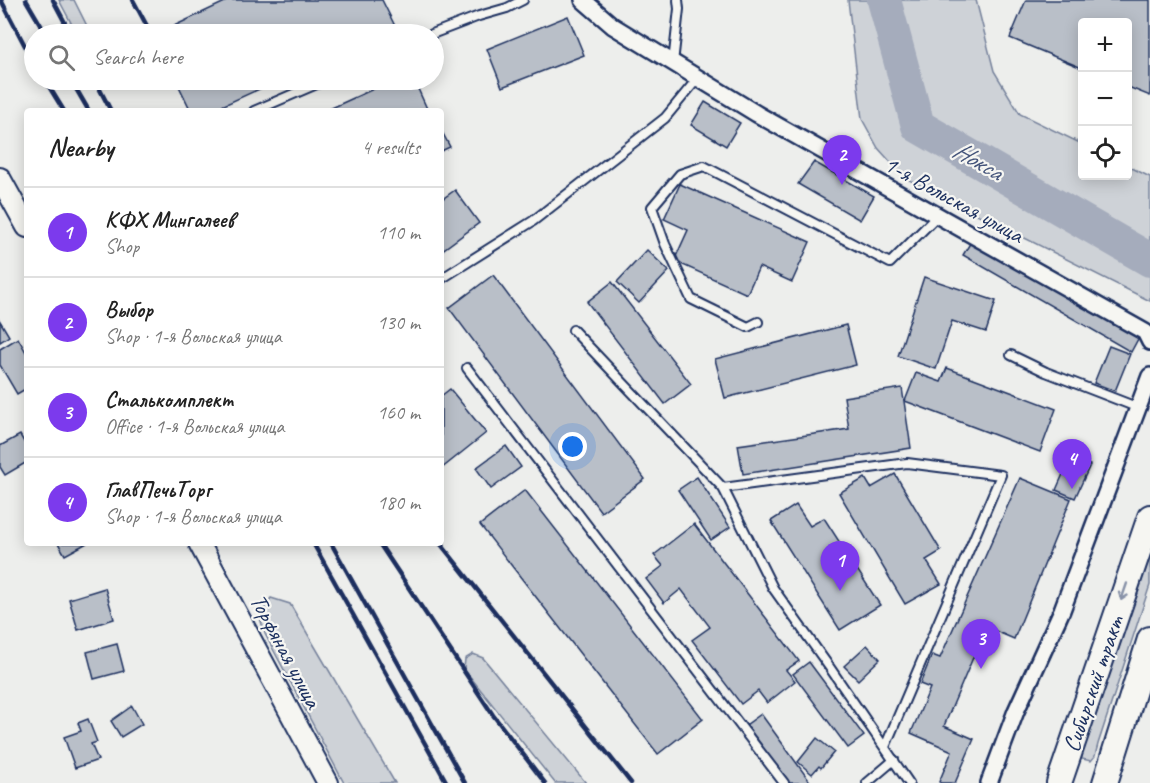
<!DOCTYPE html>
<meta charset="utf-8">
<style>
:root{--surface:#fff;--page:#f2f2f2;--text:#222;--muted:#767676;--line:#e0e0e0;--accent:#7c3aed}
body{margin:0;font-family:Caveat,sans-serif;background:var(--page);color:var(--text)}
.controls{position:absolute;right:18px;top:18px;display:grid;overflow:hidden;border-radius:6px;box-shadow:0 3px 15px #0003}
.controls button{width:54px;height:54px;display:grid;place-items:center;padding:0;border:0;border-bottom:2px solid var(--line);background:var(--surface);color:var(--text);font:30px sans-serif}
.you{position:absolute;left:573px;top:447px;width:21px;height:21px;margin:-15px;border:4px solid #fff;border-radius:50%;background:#1a73e8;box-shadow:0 0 0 9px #1a73e833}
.badge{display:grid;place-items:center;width:39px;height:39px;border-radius:50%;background:var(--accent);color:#fff;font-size:20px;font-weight:700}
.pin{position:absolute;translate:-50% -50px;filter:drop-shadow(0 2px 3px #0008)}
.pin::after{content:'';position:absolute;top:32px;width:21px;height:18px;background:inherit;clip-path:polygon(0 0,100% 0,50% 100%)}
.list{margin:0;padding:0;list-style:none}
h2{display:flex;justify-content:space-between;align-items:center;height:78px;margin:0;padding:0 24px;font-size:26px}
h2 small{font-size:20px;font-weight:400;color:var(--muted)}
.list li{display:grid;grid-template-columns:39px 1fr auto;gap:18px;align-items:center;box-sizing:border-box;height:90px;padding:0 24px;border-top:2px solid var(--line)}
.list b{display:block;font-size:22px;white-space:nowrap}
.list p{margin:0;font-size:20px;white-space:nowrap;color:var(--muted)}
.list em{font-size:20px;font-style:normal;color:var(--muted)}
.icon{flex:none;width:33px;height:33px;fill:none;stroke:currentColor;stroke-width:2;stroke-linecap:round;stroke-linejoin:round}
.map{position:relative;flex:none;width:1150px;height:783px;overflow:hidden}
.search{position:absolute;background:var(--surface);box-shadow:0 3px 15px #0003;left:24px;top:24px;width:420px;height:66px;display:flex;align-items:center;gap:15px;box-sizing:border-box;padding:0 21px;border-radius:33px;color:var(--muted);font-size:22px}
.panel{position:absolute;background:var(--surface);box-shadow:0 3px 15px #0003;left:24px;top:108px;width:420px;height:438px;border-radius:6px}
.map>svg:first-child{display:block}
.green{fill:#ced2d7;stroke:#74809a;stroke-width:1.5}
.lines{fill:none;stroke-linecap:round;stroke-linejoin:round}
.river{stroke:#a5acbc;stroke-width:34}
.building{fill:#b9bfc8;stroke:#1b2f5e;stroke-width:1.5}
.service-casing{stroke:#1b2f5e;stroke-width:12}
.minor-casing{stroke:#1b2f5e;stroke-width:20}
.tertiary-casing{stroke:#1b2f5e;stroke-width:24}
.primary-casing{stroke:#1b2f5e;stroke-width:28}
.service{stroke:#f6f6f2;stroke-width:8}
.minor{stroke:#f6f6f2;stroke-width:15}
.tertiary{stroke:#f6f6f2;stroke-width:20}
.primary{stroke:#f6f6f2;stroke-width:24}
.rail{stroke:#1b2f5e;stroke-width:4.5}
.oneway{stroke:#8892a8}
.labels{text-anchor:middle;stroke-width:4.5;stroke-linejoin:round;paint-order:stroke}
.street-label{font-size:24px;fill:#1b2f5e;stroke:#f6f6f2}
.water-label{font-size:26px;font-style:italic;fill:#44547a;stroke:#f6f6f2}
</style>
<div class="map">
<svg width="1150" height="783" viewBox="0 0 1150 783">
<rect width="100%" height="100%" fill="#edeeec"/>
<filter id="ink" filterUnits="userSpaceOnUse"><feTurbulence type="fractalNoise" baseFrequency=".0167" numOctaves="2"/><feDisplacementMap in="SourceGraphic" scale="12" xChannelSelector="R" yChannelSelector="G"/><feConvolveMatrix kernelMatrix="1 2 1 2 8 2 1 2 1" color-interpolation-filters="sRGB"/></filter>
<g filter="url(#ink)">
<!-- green -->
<g class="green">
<path d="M59,0H74L91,34H77Z"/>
<path d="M848,0H976L994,71L1020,114L1082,144V176H1128V166L1150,177V301L905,178L878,148L862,119Z"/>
<path d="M1150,542V585L1098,744L1095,756L1091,761L1082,759L1081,752Z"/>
<path d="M271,598L290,604L395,783H344L265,634L259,615Z"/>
<path d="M473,654L483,658L586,783H555L464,669L465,659Z"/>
</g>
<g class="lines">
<!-- river -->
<path class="river" d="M884,0L918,126L1150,260"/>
</g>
<!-- building -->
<g class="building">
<path d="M229,0H382L395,26L376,34H157Z"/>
<path d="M1026,0H1150V96L1128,87V22H1082V68L1010,38Z"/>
<path d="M568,16L584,55L502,87L487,49Z"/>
<path d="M176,80H279L211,111H191Z"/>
<path d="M393,80H414L428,111H325Z"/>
<path d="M705,102L740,123L726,146L691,125Z"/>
<path d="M441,130L450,147L441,151Z"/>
<path d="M814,162L874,196L860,220L798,184Z"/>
<path d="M680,184L810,242L792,282L759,267L747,294L674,261L688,230L664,219Z"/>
<path d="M455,190L479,223L441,251V200Z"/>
<path d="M972,240L1139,337L1131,352L963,255Z"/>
<path d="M647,250L669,271L639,303L617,282Z"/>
<path d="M493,275L645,479L601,512L449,308Z"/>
<path d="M924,277L996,301L986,332L952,321L936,369L898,356Z"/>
<path d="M612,282L691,384L665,404L587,302Z"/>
<path d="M0,321L9,336L0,342Z"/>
<path d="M846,325L856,365L725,398L715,359Z"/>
<path d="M18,338L27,354V388L17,394L0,365V349Z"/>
<path d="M1109,346L1130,354L1115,391L1094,383Z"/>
<path d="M947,368L1056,409L1040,452L905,401L916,373L941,382Z"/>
<path d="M902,388L911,448L743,474L738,445L849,429L844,397Z"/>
<path d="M450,389L486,433L441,469V396Z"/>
<path d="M20,435L27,447V462L5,475L0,467V446Z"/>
<path d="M506,446L521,467L491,489L476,468Z"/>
<path d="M1071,456L1090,465L1075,498L1056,490Z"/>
<path d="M895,474L941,551L926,560L941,584L905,604L839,493L865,478L871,488Z"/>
<path d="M697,477L730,527L711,540L678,490Z"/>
<path d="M1020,478L1071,499L1014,639L986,627L944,726L974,739L955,783H941L939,782L952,751L911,733L930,688L920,684L932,655L940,658Z"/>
<path d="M525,490L703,719L658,754L480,525Z"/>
<path d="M796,505L810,526L824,518L880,605L840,630L771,521Z"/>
<path d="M694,524L799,661L786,670L795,681L767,703L758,691L741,704L692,640L710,627L681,589L664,603L646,579L663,566L654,555Z"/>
<path d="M58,543H87L65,555Z"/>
<path d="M105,588L114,619L78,630L69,599Z"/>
<path d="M117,644L124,671L94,679L87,652Z"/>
<path d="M867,645L880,659L858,680L844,666Z"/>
<path d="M809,662L864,736L848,748L793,674Z"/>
<path d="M132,706L142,724L121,737L111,721Z"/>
<path d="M761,714L811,783H787L746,725Z"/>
<path d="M88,719L97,742L91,744L98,760L75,768L64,737L81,731L78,723Z"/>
<path d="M817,738L834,752L821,768L819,766L812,774L798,762Z"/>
</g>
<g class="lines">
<!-- service casing -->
<g class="service-casing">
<g id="service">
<path d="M432,34L479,16L507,8L523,0"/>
<path d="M673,63L679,9L678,0"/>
<path d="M254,111L326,80"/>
<path d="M441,279L533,221L665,118L698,78"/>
<path d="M758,322L748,327L691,299L665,244L652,207L680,174L704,166L890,263L937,216"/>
<path d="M573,330L723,488L773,588L830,668L909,783"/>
<path d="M1011,355L1046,372L1139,408"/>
<path d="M467,368L784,783"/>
<path d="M723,488L907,463L1001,475L885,747"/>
<path d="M867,783L894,760"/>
</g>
</g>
<!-- minor casing -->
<g class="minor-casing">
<g id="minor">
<path d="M583,0L613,26L757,114L1145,332L1150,342"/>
<path d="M989,783L1016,711L1062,610L1150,376"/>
</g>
</g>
<!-- tertiary casing -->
<g class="tertiary-casing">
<g id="tertiary">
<path d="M0,178L27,227"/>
<path d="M199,543L328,783"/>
</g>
</g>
<!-- primary casing -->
<g class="primary-casing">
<g id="primary">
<path d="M1059,783L1150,517"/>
<path d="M1105,783L1150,639"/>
</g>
</g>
<!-- service -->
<use href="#service" class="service"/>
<!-- minor -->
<use href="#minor" class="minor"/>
<!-- tertiary -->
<use href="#tertiary" class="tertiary"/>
<!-- primary -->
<use href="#primary" class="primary"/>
<!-- rail -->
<g class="rail">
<path d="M1,0L34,63"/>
<path d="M26,0L46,34"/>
<path d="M53,0L71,34"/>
<path d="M133,0L147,26"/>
<path d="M45,80L64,111"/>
<path d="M71,80L89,111"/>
<path d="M95,80L111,111"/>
<path d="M313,543L447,783"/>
<path d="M331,543L465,783"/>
<path d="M379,543L493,715L545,783"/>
<path d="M440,543L631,783"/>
</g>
</g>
<!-- one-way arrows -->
<defs><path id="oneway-shaft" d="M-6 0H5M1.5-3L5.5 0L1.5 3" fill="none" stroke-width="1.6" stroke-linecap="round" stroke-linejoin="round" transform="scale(1.5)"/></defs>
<use class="oneway" href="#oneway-shaft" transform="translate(1124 592) rotate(109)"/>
</g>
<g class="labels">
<!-- street labels -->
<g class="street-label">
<text transform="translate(954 199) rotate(29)" y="8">1-я Вольская улица</text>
<text transform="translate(286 651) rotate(62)" y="8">Торфяная улица</text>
<text transform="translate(1093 684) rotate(-71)" y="8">Сибирский тракт</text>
</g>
<!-- water labels -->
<g class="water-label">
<text transform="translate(978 160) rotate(30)" y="9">Нокса</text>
</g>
</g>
</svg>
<div class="controls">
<button>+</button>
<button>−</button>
<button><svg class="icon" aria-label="locate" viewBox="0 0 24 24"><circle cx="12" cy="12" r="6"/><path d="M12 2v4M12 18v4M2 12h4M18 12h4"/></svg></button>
</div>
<div class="you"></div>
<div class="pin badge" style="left:840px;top:591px">1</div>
<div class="pin badge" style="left:842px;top:185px">2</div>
<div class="pin badge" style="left:981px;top:669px">3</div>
<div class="pin badge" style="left:1072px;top:489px">4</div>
<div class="search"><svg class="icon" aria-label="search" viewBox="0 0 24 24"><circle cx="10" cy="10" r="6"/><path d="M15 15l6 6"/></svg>Search here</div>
<section class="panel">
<h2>Nearby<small>4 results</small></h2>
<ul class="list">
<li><span class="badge">1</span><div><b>КФХ Мингалеев</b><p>Shop</p></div><em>110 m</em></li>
<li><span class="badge">2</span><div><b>Выбор</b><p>Shop · 1-я Вольская улица</p></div><em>130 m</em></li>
<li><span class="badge">3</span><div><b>Сталькомплект</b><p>Office · 1-я Вольская улица</p></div><em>160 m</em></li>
<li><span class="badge">4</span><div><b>ГлавПечьТорг</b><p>Shop · 1-я Вольская улица</p></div><em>180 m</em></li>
</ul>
</section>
</div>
